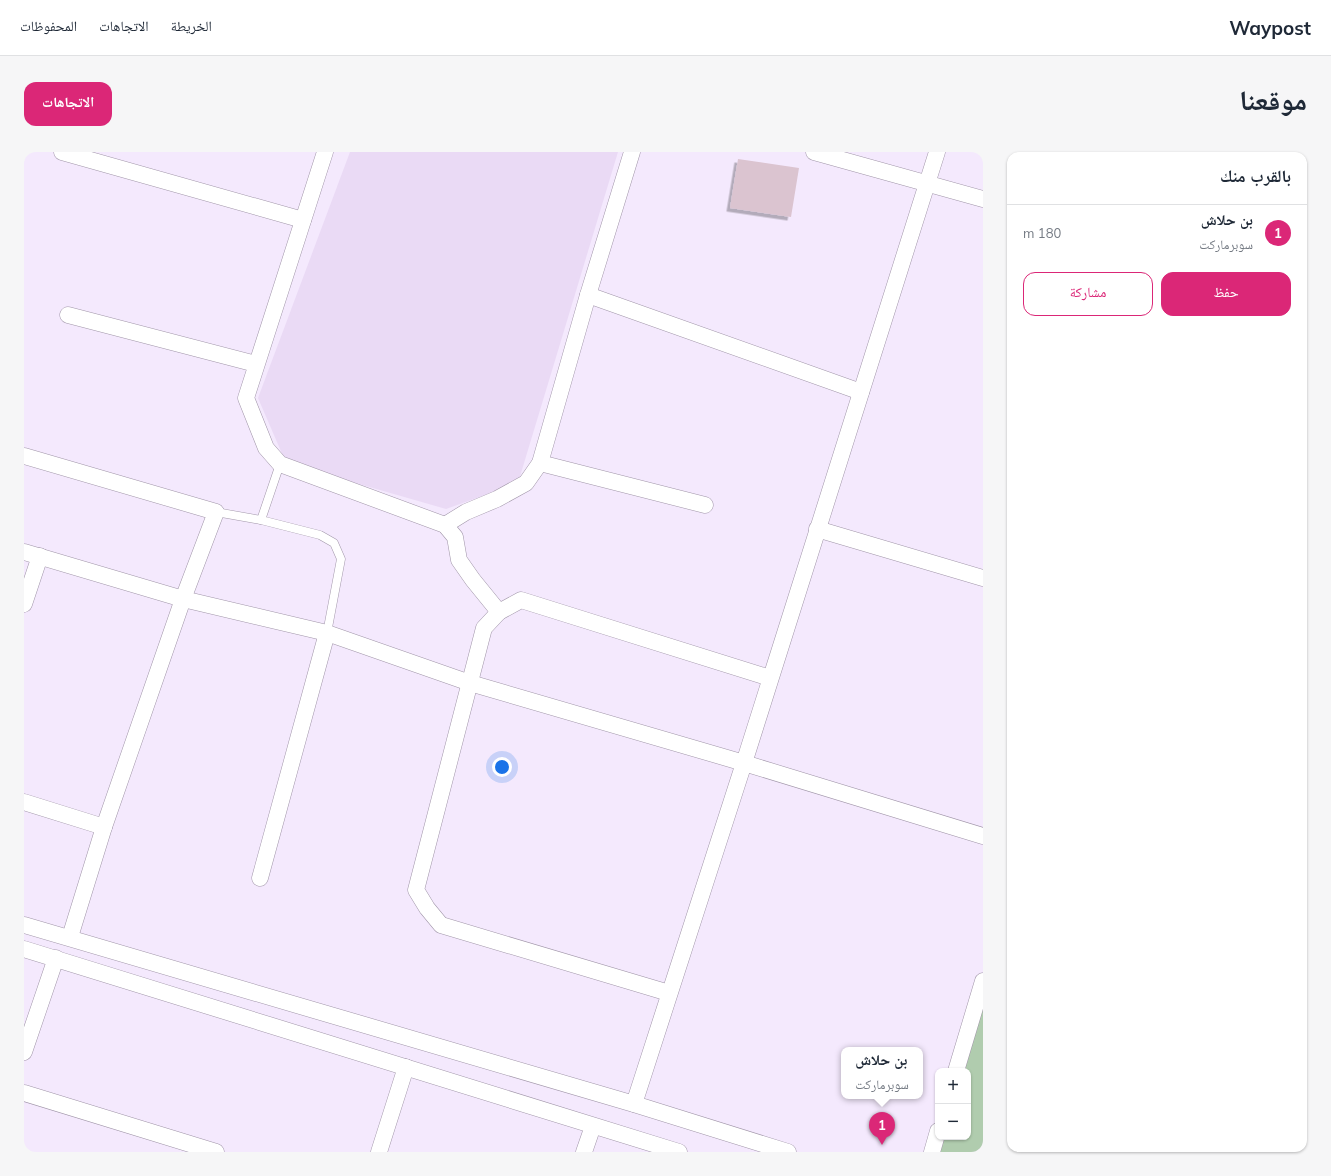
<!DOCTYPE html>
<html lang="ar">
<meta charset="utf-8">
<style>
:root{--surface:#fff;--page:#f6f6f7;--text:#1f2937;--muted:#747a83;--line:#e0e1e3;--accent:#db2777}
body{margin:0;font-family:Mulish,"Noto Naskh Arabic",sans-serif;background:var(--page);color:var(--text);direction:rtl}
.controls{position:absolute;right:12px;bottom:12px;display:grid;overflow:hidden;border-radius:8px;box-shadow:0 1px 3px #0004}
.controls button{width:36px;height:36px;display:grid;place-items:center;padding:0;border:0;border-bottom:1px solid var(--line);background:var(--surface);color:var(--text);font:20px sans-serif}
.you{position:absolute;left:478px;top:615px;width:14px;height:14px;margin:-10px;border:3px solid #fff;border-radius:50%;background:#1a73e8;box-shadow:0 0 0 6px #1a73e833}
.badge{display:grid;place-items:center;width:26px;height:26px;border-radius:50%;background:var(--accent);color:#fff;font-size:13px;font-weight:700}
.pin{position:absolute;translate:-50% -33px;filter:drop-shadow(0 1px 2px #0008)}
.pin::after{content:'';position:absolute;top:21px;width:14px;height:12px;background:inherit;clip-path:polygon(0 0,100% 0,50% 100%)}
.popup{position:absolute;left:817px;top:895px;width:82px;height:52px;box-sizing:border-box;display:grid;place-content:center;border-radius:8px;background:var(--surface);filter:drop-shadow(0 1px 3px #0005);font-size:13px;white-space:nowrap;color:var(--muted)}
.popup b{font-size:15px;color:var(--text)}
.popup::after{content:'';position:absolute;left:50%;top:100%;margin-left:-8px;border:8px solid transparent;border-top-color:var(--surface)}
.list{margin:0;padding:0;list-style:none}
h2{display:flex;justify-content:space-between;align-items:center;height:52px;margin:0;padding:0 16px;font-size:17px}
h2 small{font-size:13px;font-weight:400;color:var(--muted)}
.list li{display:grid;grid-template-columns:26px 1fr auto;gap:12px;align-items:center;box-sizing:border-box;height:56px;padding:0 16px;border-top:1px solid var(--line)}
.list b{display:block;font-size:15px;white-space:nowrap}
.list p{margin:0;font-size:13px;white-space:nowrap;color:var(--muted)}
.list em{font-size:13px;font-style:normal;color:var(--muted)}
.actions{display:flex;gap:8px;padding:12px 16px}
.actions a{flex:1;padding:9px 0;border:1px solid var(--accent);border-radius:12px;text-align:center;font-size:14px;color:var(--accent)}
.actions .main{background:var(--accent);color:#fff}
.map{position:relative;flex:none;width:959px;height:1000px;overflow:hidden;direction:ltr;border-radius:12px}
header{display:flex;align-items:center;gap:24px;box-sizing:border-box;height:56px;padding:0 20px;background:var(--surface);border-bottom:1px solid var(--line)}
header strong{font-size:19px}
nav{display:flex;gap:22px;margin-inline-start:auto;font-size:14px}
.intro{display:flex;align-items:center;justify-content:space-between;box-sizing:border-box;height:96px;padding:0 24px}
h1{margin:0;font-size:28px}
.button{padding:10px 18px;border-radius:12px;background:var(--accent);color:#fff;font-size:14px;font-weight:700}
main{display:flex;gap:24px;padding:0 24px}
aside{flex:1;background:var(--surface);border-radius:12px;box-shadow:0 1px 3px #0004}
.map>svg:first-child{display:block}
.built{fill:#eadaf5}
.green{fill:#b0ccae}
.building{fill:#dbc4d0;filter:url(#shadow)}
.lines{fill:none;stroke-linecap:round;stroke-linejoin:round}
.lane-casing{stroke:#a196a9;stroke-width:9}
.street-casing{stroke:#a196a9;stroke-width:17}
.lane{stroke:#fff;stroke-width:8}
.street{stroke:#fff;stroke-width:16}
</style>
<header>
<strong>Waypost</strong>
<nav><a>الخريطة</a><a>الاتجاهات</a><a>المحفوظات</a></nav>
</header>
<div class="intro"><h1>موقعنا</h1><a class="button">الاتجاهات</a></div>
<main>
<aside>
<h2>بالقرب منك<small></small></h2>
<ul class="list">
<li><span class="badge">1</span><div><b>بن حلاش</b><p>سوبرماركت</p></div><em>180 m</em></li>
</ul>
<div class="actions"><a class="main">حفظ</a><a>مشاركة</a></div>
</aside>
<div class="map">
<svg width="959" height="1000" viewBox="0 0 959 1000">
<defs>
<filter id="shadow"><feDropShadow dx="-3.5" dy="3.5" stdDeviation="0" flood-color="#0004"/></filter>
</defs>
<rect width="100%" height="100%" fill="#f4e9fd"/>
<!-- built -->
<path class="built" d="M326,0H594L494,331L422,357L262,311L234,246Z"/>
<!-- green -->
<path class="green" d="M959,852V1000H913L918,985H944V919H938Z"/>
<!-- building -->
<path class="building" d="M714,7L775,16L767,65L706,56Z"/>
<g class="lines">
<!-- lane casing -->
<g class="lane-casing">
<g id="lane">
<path d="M256,312L237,368L296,383L310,391L317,407L303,481"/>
<path d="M192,360L237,368"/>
</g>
</g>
<!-- street casing -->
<g class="street-casing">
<g id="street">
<path d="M38,0L279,68"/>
<path d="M301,0L222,246L242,296L256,312L421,373L431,385L435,408L449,428L475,460"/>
<path d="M790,0L959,47"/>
<path d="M564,143L837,240"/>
<path d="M44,163L232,212"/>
<path d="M0,304L192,360L159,447L80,675L46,785"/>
<path d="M516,311L681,353"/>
<path d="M421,373L442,360L473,347L502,331L516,311L564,143L608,0"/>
<path d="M793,377L959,426"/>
<path d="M0,400L159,447L303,481L446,531L720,611L959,684"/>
<path d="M0,452L16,404"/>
<path d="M0,650L80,675"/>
<path d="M236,726L303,481"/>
<path d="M0,773L610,952L764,1000"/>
<path d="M0,797L655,1000"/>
<path d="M645,841L417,773L403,756L392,738L460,476L475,460L497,448L746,526"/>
<path d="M0,900L32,806"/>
<path d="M932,919L959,829"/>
<path d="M0,941L192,1000"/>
<path d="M610,952L720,611L913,0"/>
<path d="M355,1000L382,915"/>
<path d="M560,1000L569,974"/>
<path d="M908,1000L914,979"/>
</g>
</g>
<!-- lane -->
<use href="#lane" class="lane"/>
<!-- street -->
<use href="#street" class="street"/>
</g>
</svg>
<div class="controls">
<button>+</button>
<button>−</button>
</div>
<div class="you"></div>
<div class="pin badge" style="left:858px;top:993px">1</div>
<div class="popup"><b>بن حلاش</b>سوبرماركت</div>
</div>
</main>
